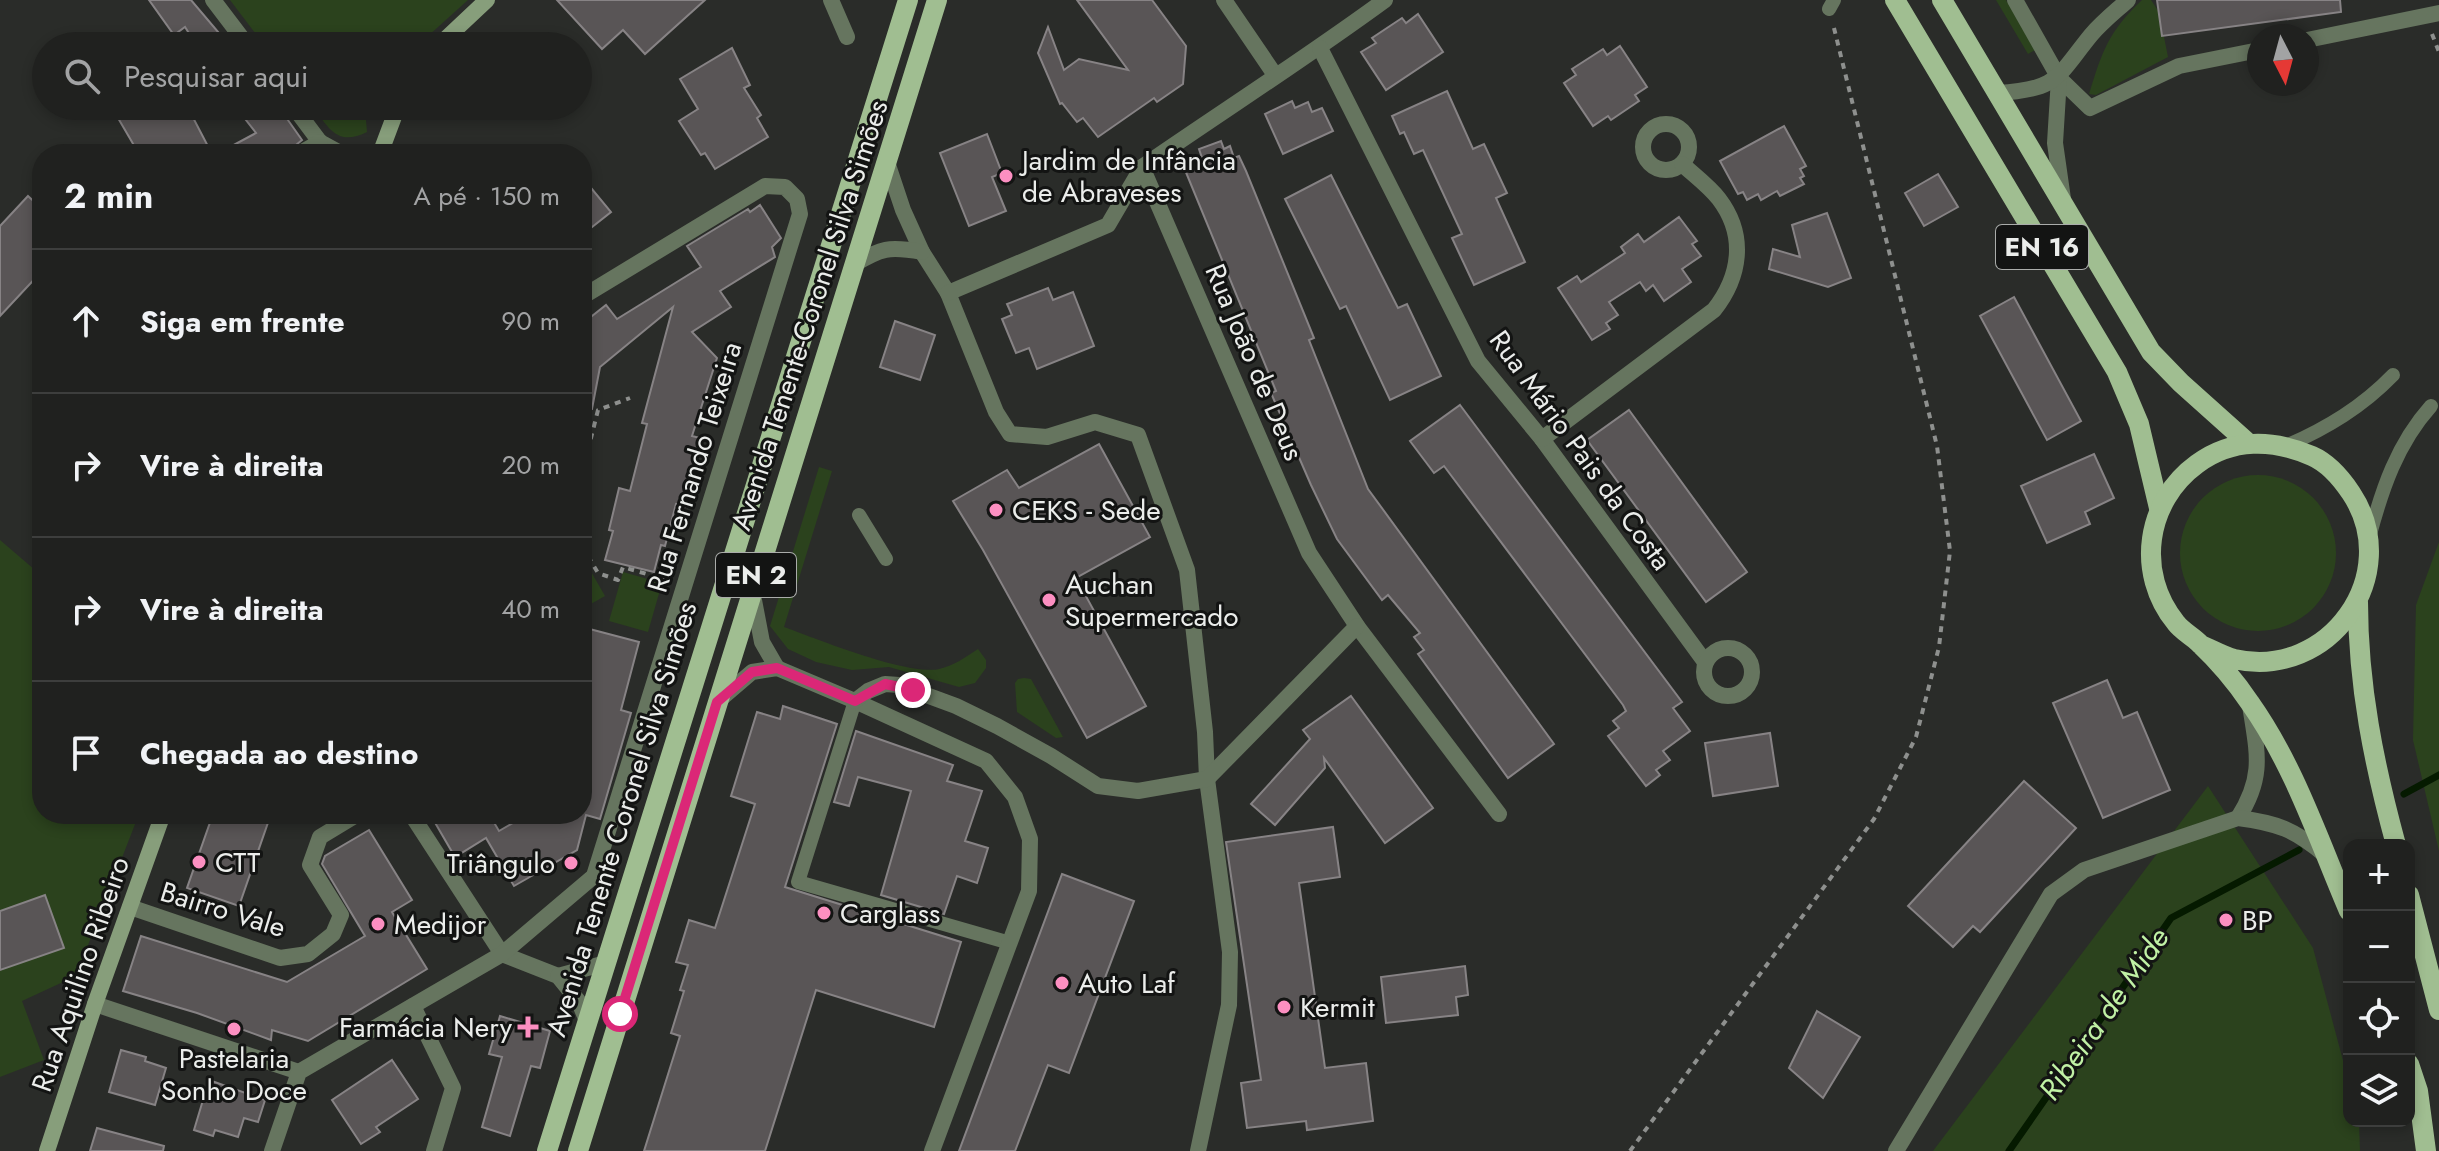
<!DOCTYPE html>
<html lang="pt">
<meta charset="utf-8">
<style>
:root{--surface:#20211f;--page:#282928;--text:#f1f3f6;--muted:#a2a3a4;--line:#3d3e3d}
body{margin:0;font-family:Jost,sans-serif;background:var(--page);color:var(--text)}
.controls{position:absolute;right:24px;bottom:24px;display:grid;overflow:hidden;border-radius:16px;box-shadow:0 4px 12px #0003}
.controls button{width:72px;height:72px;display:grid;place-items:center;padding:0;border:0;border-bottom:2px solid var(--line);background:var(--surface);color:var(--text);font:40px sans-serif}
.compass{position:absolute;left:2247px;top:24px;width:72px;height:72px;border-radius:50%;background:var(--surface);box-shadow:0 4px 12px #0003;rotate:174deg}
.stop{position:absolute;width:24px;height:24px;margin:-18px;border:6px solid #db2777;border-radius:50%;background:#fff}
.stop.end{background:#db2777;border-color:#fff;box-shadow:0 2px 8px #0008}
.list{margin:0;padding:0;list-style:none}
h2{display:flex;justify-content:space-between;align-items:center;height:104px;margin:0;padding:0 32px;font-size:34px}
h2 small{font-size:26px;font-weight:400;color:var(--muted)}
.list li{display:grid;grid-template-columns:52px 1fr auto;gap:24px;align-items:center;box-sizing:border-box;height:144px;padding:0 32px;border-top:2px solid var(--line)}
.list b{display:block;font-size:30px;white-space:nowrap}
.list em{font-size:26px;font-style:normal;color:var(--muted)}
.icon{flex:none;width:44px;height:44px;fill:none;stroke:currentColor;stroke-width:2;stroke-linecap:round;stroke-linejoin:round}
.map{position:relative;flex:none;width:2439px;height:1151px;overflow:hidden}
.search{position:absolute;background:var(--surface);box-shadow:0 4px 12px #0003;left:32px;top:32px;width:560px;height:88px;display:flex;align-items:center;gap:20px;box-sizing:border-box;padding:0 28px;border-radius:44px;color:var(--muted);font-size:30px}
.panel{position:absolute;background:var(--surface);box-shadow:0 4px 12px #0003;left:32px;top:144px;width:560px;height:680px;border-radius:32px}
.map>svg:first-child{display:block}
.green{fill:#2b421d}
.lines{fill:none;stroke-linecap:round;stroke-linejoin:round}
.stream{stroke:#051a00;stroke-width:7}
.building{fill:#595556;stroke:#878385;stroke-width:2}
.path{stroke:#8e908e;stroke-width:4;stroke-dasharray:6 6;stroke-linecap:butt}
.lane{stroke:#66755f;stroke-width:14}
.street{stroke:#66755f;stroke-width:16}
.secondary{stroke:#879e7b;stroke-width:16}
.primary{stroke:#a0be91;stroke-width:20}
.route{stroke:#db2777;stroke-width:10}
.poi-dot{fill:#fc8fc1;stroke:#131413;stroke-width:3}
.labels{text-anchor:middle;stroke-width:6;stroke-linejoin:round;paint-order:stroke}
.shield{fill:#131413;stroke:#aaacaa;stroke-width:2}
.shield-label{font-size:26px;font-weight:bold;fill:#ebedeb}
.poi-label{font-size:28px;fill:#ebedeb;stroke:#131413;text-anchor:start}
.street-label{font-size:28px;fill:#ebedeb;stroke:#131413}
.water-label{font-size:30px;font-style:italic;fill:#c0f1a5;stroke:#131413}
</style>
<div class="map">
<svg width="2439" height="1151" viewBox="0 0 2439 1151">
<rect width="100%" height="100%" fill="#2a2c29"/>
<!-- green -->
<g class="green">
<path d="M230,0H468L417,46H265Z"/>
<path d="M1996,0H2006L2035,50L2028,54Z"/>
<path d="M2142,0H2151L2159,12L2168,57L2096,95L2089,94C2102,51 2109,31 2142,0Z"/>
<path d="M312,106H373L366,120L367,132C337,147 329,128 312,106Z"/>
<path d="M819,467L832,471L784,627C817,639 908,676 939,669C953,666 966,657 978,649L986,660V668L975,683L959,687L889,667L852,670L816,662L788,649L770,626Z"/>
<circle cx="2258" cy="553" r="78"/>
<path d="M0,540L42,576V814H139L76,976L22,1001L44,1060L0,1077Z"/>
<path d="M2439,542V851L2413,740L2416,605Z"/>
<path d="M582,556L605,596L582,609Z"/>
<path d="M623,572L662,583L648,632L609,621Z"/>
<path d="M1024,678L1031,679L1063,737L1056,738L1017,712L1015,683L1018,679Z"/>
<path d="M2208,786L2313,948L2349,1083V1121L2359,1122L2360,1151H1933Z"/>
</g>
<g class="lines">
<!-- stream -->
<g class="stream">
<path d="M2404,794L2439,775"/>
<path d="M2009,1151L2171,918L2299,850"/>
</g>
</g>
<!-- building -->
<g class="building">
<path d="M149,0H191L230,46H197L185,27L174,35Z"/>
<path d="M557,0H705L645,54L623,30L602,49Z"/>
<path d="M1077,0H1152L1186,46L1183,84L1157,102L1154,98L1098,137L1083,118L1077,122L1062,103L1060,104L1038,53L1048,27L1064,70L1079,59L1128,70Z"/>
<path d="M2157,0H2340L2341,12L2162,36Z"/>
<path d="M1418,14L1443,52L1386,90L1361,52L1376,43L1372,38L1402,18L1406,23Z"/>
<path d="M1620,46L1647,87L1635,95L1639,101L1611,120L1608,116L1593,126L1564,83L1576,75L1572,69L1603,49L1607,55Z"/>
<path d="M732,48L750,85L744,88L761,115L757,118L768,137L715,169L705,153L701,155L679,121L698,109L680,79Z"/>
<path d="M1447,91L1473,149L1484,144L1507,193L1496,198L1525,262L1474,285L1452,238L1462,234L1423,150L1414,154L1404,132L1400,134L1392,116Z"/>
<path d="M1292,101L1295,108L1308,102L1312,112L1322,108L1333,131L1283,154L1265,114Z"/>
<path d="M111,106H187L212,154H139Z"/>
<path d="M235,106H278L302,140L285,154H217L256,133Z"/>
<path d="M1784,126L1806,166L1800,169L1804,176L1800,178L1804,184L1780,196L1777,191L1761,200L1758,194L1747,200L1743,192L1738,194L1720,161Z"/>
<path d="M987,134L1002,173L992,177L1006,211L969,226L940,153Z"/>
<path d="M1221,141L1224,149L1230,146L1234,158L1239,156L1246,171L1314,338L1309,340L1368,489L1554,744L1508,778L1418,654L1424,650L1414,637L1420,633L1388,595L1382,600L1337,539L1311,485L1271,393L1276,391L1185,170L1194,166L1192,162L1202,158L1199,149Z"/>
<path d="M1938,174L1958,207L1924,226L1905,193Z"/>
<path d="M1331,175L1398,308L1407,304L1441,376L1390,400L1346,306L1340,309L1285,199Z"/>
<path d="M582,177L611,212L582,235Z"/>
<path d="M28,196L42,209V271L0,316V226Z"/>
<path d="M760,205L781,238L772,247L775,257L720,291L731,307L692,332L717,358L692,436L700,438L694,460L699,462L687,507L676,504L665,546L661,545L654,572L605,560L613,531L609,530L619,488L630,491L647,424L642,423L673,307L600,367L592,409L582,408V324L606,305L617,319L701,267L687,246L748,209L750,212Z"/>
<path d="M1827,213L1851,278L1828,287L1769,269L1773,249L1800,257L1792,225Z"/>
<path d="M1679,217L1697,241L1692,244L1701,256L1682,269L1691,282L1664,301L1653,285L1646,291L1640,282L1609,302L1618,315L1606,323L1610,329L1592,340L1558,288L1577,276L1581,282L1625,253L1621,247L1638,234L1644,242Z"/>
<path d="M1048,288L1053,300L1073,292L1094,346L1037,369L1029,348L1016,353L1002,319L1012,315L1007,304Z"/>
<path d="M2014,297L2081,421L2047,440L1980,316Z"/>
<path d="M895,321L935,335L920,380L880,367Z"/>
<path d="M1460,405L1682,702L1673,708L1690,731L1663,751L1670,760L1656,770L1660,775L1646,786L1608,736L1619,728L1613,721L1626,711L1623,705L1444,466L1434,473L1410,441Z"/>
<path d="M1629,410L1747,572L1706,602L1587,440Z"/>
<path d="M1099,444L1150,537L1076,578L1146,706L1087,738L983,550L953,501L1007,470L1019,488Z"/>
<path d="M2094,454L2114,498L2085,512L2090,524L2047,543L2021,486Z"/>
<path d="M582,627L639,642L621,710L631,713L600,819L586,815L577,850L514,886L486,838L455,857L430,814H489L499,831L528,814H582Z"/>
<path d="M2107,680L2123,718L2137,712L2170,790L2103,818L2053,703Z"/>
<path d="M1351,696L1433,808L1385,843L1324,758L1325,768L1275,825L1251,804L1310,739L1303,730Z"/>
<path d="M783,706L837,724L785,887L961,942L934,1027L816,990L765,1151H644L680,1036L671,1033L684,991L680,990L688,965L676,962L689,920L715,928L755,804L731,796L757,712L780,719Z"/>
<path d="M856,731L953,765L947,781L982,791L965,841L988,848L977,883L957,876L944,914L881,895L911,791L858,777L849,806L834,802Z"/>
<path d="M1770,733L1778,786L1713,796L1705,743Z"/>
<path d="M2024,781L2076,828L1980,932L1973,926L1953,947L1908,906Z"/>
<path d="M213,814H271L239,906L187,888Z"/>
<path d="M1333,827L1340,877L1299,883L1325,1068L1366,1063L1373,1121L1307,1130L1306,1121L1247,1128L1241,1083L1261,1080L1226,842Z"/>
<path d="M369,830L412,900L392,912L427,969L308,1041L272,1030L271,1040L197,1013L123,991L141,936L287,982L365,936L322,864L325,856Z"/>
<path d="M1062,874L1134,901L1069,1073L1048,1065L1015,1151H959Z"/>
<path d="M45,895L64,948L0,970V911Z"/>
<path d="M1465,966L1468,995L1456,997L1458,1015L1386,1023L1381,977Z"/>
<path d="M1817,1011L1860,1037L1823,1098L1789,1068Z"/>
<path d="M500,1016L550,1031L540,1068L531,1066L510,1136L482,1127L502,1057L489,1054Z"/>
<path d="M121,1050L146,1057L145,1061L166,1068L155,1105L109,1092Z"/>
<path d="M392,1060L418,1099L376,1127L380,1132L361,1144L332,1100Z"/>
<path d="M209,1080L265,1100L258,1122L244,1118L238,1137L215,1130L213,1136L194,1130Z"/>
<path d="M97,1128L164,1146L163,1151H90Z"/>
</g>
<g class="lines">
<!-- path -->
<g class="path">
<path d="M2432,34L2439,52"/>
<path d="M582,446L590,442L598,410L630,398"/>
<path d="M582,546L598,573L618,580L623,567L667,580"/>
<path d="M1630,1151L1874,819L1916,737L1939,647L1950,551L1937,446L1833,24"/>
</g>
<!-- lane -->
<g class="lane">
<path d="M1829,9L1834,0"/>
<path d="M2286,446C2327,428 2362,407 2393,375"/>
<path d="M859,515L886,559"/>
<path d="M2369,538C2382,489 2397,444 2431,406"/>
<path d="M855,701L798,882L1010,943"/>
</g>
<!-- street -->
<g class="street">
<path d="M213,0L248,46"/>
<path d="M831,0L847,37"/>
<path d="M1224,0L1275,75"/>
<path d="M1385,0C1306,58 1223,111 1142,167L1309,553L1357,626L1499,814"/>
<path d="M2015,0L2059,78L2090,108L2179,66L2259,50"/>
<path d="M2307,40L2439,13"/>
<path d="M1320,48L1478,361L1542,439L1705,662"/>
<path d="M2059,78L2055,143L2063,199"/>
<path d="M1997,93C2058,90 2056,78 2091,35C2102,22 2116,11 2128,0"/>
<path d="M293,106L320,142L342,154"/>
<circle cx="1666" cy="147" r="23"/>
<path d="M299,154L320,142"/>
<path d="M886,159L903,210L922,252L948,293L996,412L1010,434L1047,437L1095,422L1138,435L1187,570L1205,732L1207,779L1230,952L1229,1005L1198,1151"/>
<path d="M853,265C881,248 889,246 922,252"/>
<path d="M948,293L1108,225L1142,167"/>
<path d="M1542,439L1714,310C1740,277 1747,236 1719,199C1709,186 1694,175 1682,164"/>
<path d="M753,595L762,642L777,668"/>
<circle cx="1728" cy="672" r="24"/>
<path d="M855,701L986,761L1015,797L1030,839L1029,891L932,1151"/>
<path d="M717,702L752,672L777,668L855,701L868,691L885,684L899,685L956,706L997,726L1051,756L1098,786L1138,791L1207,779L1357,626"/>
<path d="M411,814L502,954L558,976L579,1002L587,1021"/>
<path d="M2238,818C2265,776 2257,752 2250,705"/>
<path d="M130,907L280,958L308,954L333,934L341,915L310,865L320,837L358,814"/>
<path d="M558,976L606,963"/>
<path d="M95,1004L299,1072"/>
<path d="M413,1006L453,1088L434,1151"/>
<path d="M272,1151L299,1072L502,954L594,876L800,214L797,199L785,187L765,186L582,297"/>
<path d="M1896,1151L2051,894L2084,870L2238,818C2278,823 2295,830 2325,855"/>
</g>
<!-- secondary -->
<g class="secondary">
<path d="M438,46L487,0"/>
<path d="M380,154L398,106"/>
<path d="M47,1151L95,1004L163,814"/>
</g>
<!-- primary -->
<g class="primary">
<path d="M1895,0L2117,372L2139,424L2159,508"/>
<path d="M1942,0L2151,352L2181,383L2248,443"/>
<path d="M2358,602C2358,686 2374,764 2396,845"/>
<path d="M2201,645C2211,649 2223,656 2234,659C2329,681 2405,574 2351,493C2341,478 2328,463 2312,456C2273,439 2232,438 2197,464C2146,501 2135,573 2176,623C2182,631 2192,636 2199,643C2217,660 2236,682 2250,703C2294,765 2319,841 2349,911"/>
<path d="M2409,895L2439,1010"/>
<path d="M2409,1064L2418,1091L2426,1151"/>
<path d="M547,1151L908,0"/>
<path d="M578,1151L937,0"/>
</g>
</g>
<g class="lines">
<!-- route -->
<path class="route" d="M620,1014L717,702L752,672L777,668L855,701L885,684L913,690"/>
</g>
<!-- markers -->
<g class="poi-dot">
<circle cx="1006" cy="176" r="8"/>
<circle cx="996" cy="510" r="8"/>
<circle cx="1049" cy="600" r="8"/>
<circle cx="199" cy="862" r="8"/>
<circle cx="571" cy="863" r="8"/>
<circle cx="824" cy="913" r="8"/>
<circle cx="2226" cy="920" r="8"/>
<circle cx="378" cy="924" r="8"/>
<circle cx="1062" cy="983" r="8"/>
<circle cx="1284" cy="1007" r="8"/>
<path d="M524 1015h8v8h8v8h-8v8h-8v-8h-8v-8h8z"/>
<circle cx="234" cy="1029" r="8"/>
</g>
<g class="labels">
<!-- shield labels -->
<g class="shield">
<rect x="1996" y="225" width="92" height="44" rx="6"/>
<rect x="716" y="553" width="80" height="44" rx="6"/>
</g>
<g class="shield-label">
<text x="2042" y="256">EN 16</text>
<text x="756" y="584">EN 2</text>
</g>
<!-- poi labels -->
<g class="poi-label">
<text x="1022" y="170">Jardim de Infância<tspan x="1022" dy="32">de Abraveses</tspan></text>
<text x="1012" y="520">CEKS - Sede</text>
<text x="1065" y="594">Auchan<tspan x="1065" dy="32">Supermercado</tspan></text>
<text x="215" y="872">CTT</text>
<text x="555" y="873" text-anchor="end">Triângulo</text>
<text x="840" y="923">Carglass</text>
<text x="2242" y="930">BP</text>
<text x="394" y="934">Medijor</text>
<text x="1078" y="993">Auto Laf</text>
<text x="1300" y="1017">Kermit</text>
<text x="512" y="1037" text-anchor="end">Farmácia Nery</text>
<text x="234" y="1068" text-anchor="middle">Pastelaria<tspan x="234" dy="32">Sonho Doce</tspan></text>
</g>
<!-- street labels -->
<g class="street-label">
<text transform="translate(809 315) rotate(-72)" y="10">Avenida Tenente-Coronel Silva Simões</text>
<text transform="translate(1255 362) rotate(67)" y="10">Rua João de Deus</text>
<text transform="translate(1581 450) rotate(54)" y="10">Rua Mário Pais da Costa</text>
<text transform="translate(694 467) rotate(-73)" y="10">Rua Fernando Teixeira</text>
<text transform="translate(621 819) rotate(-73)" y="10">Avenida Tenente Coronel Silva Simões</text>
<text transform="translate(223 909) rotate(17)" y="10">Bairro Vale</text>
<text transform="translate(80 974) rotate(-71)" y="10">Rua Aquilino Ribeiro</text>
</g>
<!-- water labels -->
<g class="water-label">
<text transform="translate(2104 1014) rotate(-55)" y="10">Ribeira de Mide</text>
</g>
</g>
</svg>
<div class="controls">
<button>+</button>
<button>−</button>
<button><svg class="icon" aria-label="locate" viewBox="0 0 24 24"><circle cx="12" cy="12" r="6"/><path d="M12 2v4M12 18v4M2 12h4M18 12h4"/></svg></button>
<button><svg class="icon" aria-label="layers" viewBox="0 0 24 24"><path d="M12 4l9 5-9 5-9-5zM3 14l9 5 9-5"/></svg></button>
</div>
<svg class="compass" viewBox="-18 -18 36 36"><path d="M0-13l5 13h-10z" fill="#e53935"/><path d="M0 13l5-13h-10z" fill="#a2a3a4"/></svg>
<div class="stop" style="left:620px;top:1014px"></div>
<div class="stop end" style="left:913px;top:690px"></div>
<div class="search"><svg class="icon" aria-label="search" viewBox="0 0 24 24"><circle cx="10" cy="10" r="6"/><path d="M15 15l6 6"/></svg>Pesquisar aqui</div>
<section class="panel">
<h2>2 min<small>A pé · 150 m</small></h2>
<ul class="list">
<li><svg class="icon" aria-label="ahead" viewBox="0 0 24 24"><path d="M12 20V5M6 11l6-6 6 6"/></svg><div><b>Siga em frente</b></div><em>90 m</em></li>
<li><svg class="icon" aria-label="right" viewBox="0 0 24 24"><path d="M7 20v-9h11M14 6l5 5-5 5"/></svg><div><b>Vire à direita</b></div><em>20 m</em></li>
<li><svg class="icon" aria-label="right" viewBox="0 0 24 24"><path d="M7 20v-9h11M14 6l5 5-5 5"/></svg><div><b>Vire à direita</b></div><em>40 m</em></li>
<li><svg class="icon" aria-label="arrive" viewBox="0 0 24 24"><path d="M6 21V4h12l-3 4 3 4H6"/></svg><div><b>Chegada ao destino</b></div></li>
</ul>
</section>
</div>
